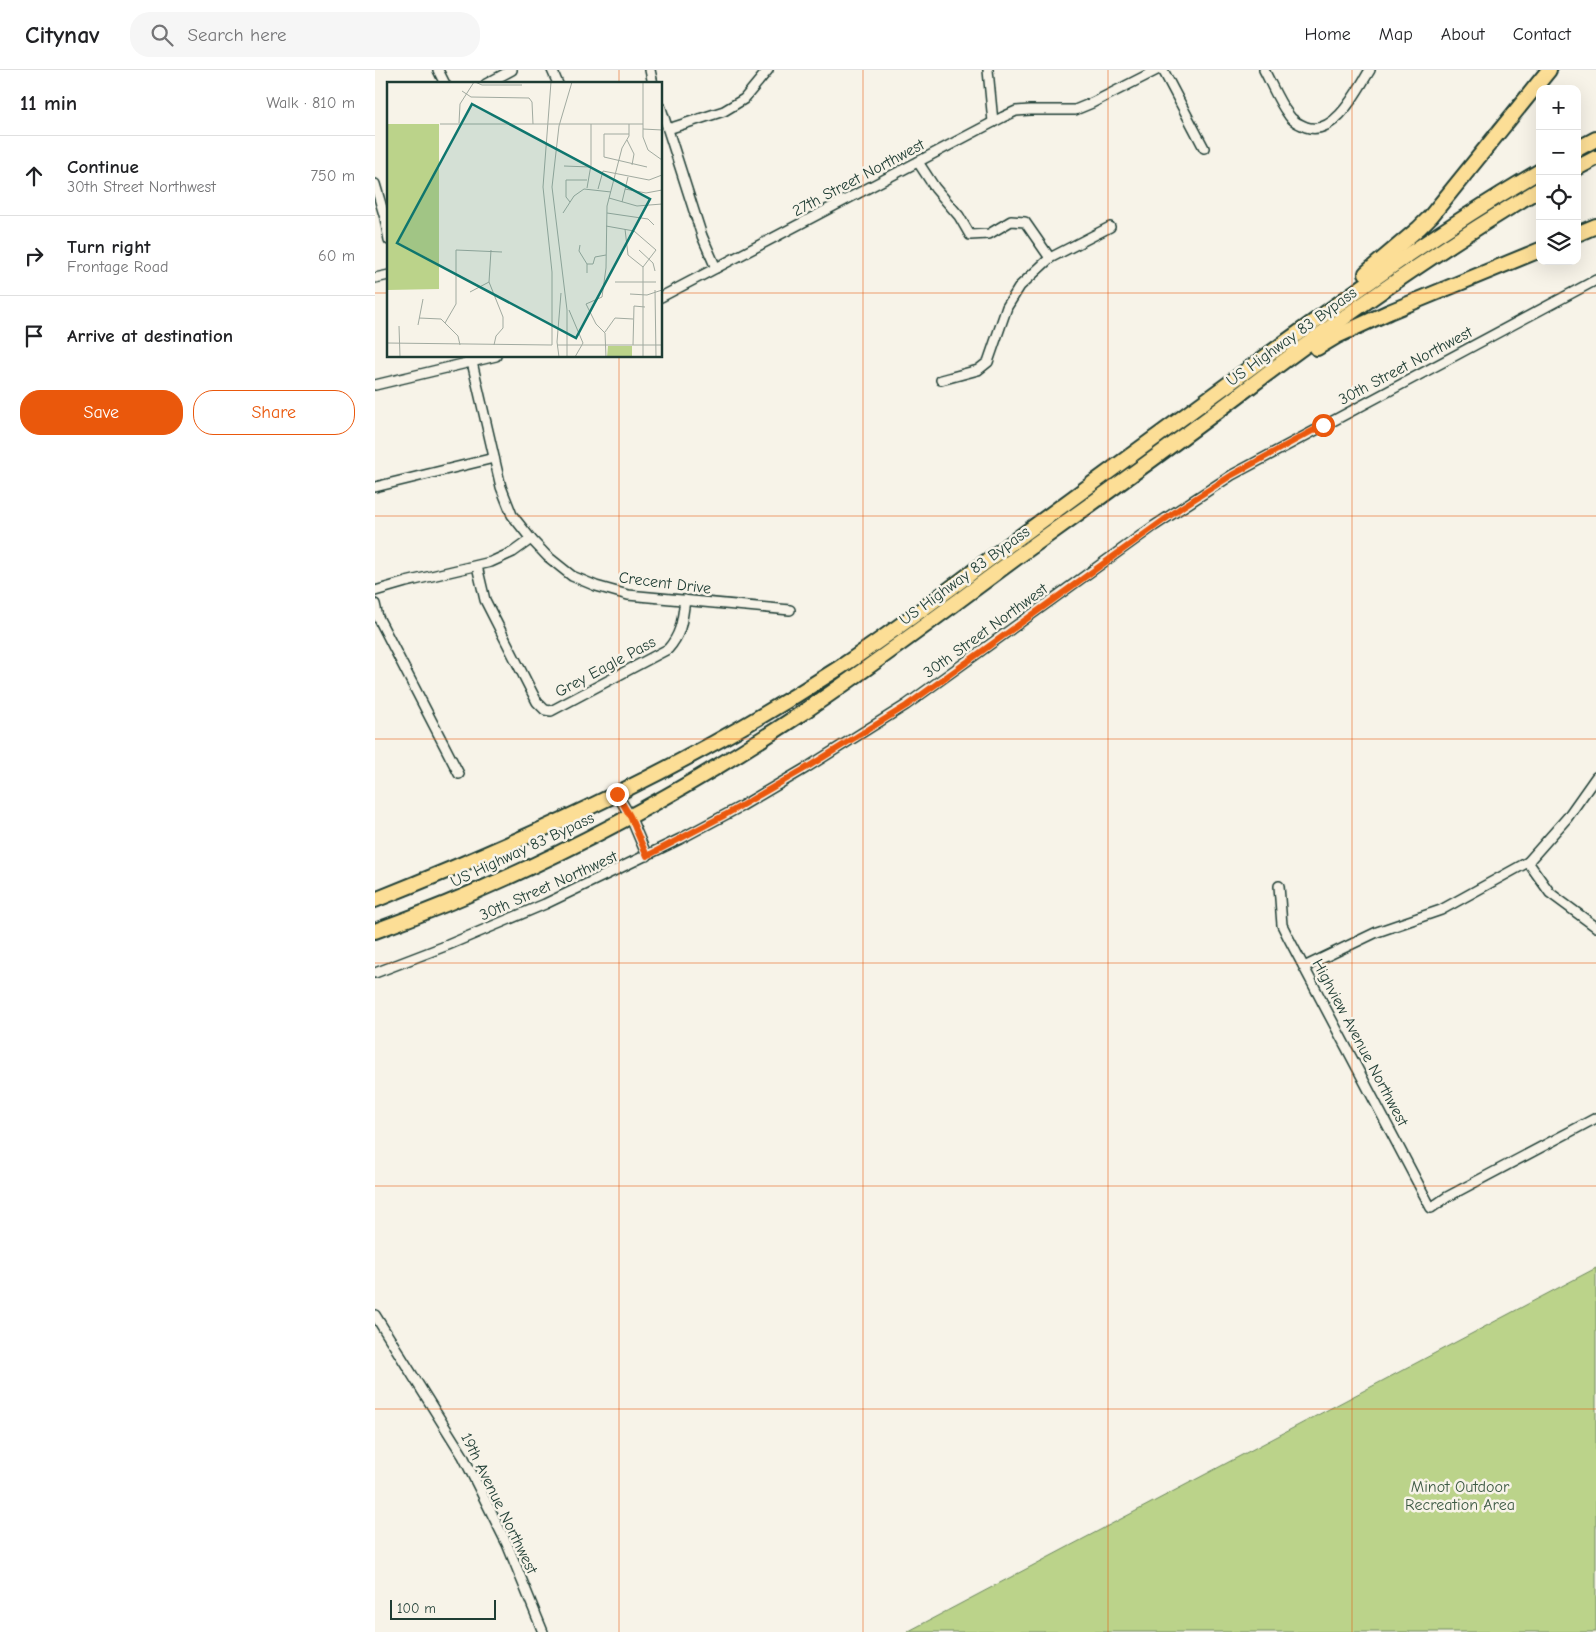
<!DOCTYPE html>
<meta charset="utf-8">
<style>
:root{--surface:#fff;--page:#f6f6f6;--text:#202124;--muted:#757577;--line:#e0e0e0;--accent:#ea580c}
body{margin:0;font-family:"Comic Neue",sans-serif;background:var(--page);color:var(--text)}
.controls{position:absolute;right:15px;top:15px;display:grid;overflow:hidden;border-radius:10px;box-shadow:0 5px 20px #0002}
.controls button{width:45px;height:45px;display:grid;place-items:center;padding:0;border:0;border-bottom:1px solid var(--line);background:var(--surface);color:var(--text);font:25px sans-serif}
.scale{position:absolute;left:15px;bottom:12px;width:106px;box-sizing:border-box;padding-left:5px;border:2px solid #1f3d34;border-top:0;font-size:14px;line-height:18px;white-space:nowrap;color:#1f3d34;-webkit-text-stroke:4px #f7f3e8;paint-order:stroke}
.stop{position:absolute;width:15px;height:15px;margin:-11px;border:4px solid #ea580c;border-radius:50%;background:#fff}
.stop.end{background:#ea580c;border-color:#fff;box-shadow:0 1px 5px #0008}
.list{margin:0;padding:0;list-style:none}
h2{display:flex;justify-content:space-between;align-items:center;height:65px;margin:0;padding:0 20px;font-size:21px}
h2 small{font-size:16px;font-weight:400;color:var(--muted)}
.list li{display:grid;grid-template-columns:32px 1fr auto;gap:15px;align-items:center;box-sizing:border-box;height:80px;padding:0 20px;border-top:1px solid var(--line)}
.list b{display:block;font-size:19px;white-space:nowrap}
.list p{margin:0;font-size:16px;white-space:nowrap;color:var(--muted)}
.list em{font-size:16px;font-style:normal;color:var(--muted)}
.actions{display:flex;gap:10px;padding:15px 20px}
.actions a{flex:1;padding:11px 0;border:1px solid var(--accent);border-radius:20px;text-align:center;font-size:18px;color:var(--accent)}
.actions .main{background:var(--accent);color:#fff}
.icon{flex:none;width:28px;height:28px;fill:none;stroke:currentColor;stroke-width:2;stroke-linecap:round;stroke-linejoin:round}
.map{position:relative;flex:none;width:1221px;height:1562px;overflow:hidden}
header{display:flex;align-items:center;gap:30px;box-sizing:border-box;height:70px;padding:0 25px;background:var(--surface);border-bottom:1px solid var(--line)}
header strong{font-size:24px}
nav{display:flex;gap:28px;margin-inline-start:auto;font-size:18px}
.search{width:350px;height:45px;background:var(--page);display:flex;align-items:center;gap:12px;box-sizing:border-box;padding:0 18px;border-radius:20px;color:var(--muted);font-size:19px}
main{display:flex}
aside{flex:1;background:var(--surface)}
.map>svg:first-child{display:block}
.green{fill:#bbd38a;stroke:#6d885f}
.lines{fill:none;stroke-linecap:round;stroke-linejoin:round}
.minor-casing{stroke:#1f3d34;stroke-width:12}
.trunk-casing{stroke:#1f3d34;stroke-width:18}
.minor{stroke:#f7f3e8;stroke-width:9}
.trunk{stroke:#fcde96;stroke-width:14}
.route{stroke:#ea580c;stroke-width:6}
.grid{fill:none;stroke:#e8590c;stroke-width:1;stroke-opacity:0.55}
.labels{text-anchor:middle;stroke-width:5;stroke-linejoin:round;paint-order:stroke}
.street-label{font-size:16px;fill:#1f3d34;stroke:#f7f3e8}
.park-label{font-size:16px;fill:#3e5b45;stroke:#f7f3e8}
.inset-road{fill:none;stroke:#a1aaa0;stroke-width:1}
.view{fill:#0f766e;fill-opacity:0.15;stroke:#0f766e;stroke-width:2.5}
.inset-edge{fill:none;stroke:#1f3d34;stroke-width:2.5}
</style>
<header>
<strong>Citynav</strong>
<div class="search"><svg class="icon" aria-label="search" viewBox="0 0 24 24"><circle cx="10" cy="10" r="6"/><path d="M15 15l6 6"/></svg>Search here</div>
<nav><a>Home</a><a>Map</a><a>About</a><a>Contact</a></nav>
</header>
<main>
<aside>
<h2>11 min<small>Walk · 810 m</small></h2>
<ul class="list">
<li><svg class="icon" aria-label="ahead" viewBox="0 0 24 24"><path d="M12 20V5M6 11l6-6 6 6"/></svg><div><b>Continue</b><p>30th Street Northwest</p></div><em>750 m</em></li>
<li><svg class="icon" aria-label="right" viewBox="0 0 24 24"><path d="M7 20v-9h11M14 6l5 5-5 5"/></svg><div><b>Turn right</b><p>Frontage Road</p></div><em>60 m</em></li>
<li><svg class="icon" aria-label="arrive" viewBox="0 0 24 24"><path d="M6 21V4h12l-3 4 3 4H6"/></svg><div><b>Arrive at destination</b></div></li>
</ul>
<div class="actions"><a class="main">Save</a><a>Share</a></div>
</aside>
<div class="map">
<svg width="1221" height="1562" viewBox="0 0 1221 1562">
<rect width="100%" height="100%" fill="#f7f3e8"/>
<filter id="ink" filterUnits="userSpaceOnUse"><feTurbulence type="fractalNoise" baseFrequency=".02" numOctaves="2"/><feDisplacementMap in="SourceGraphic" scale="10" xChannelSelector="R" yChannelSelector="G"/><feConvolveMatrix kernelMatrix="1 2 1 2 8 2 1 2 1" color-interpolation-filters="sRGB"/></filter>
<g filter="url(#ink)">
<!-- green -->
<path class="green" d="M1221,1198V1562H532Z"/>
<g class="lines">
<!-- minor casing -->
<g class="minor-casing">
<g id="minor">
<path d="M63,0L70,14"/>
<path d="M177,0L183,14"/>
<path d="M275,0L278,14"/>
<path d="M613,0L618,52"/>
<path d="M788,0L829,78"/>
<path d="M889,0C897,15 903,31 913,44C917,51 924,54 931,57C960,67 983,19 995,0"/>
<path d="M111,14L137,0"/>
<path d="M286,38L327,166L341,198"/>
<path d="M293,59L349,41L369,29L393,0"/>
<path d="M543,92L560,118L584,146L595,165L614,164L636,151L650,152L675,188L735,157"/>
<path d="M0,114L10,148L14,170"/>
<path d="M0,208L14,205"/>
<path d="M286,227L628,47L641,41L655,40H700L717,33L782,0"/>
<path d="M97,292L126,417L137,445L156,469L172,486L197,506L221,516L253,525L415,540"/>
<path d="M566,310L603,300L613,292L632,237L645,216L675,188"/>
<path d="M0,315L121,286"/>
<path d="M0,417L119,388"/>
<path d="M102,496L110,530L162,632L170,640L176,641L293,579C307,563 307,550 310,530"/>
<path d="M0,521L31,512L116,492L138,482L156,469"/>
<path d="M0,534L3,547L84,704"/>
<path d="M242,724L255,746L272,786"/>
<path d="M1153,792L1175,823L1221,857"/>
<path d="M904,816L907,855L913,867L1056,1138L1072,1127L1221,1048"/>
<path d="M929,897L1002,862L1066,840L1153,792L1192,748L1221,707"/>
<path d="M0,903L73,875L170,834L305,769L365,737L431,698L531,635L779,456L857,405L1221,210"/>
<path d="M0,1245L88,1386L132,1474L168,1562"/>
</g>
</g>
<!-- trunk casing -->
<g class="trunk-casing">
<g id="trunk">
<path d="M1202,79L1221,69"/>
<path d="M1202,98L1221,88"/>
<path d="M1202,164L1221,156"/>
<path d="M991,203L1044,158L1056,146L1174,0"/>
<path d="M942,278L962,266L1014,242L1165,180"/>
<path d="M0,830C162,766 318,693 464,598C520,561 573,520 627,480C703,424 779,368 856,312C957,238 1057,164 1165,101"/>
<path d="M0,861C148,808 289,734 421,647C496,597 568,542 641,488C720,431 800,374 877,315C970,245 1065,178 1165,119"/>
</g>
</g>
<!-- minor -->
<use href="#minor" class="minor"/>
<!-- trunk -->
<use href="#trunk" class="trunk"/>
</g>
</g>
<g class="lines" filter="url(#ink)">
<!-- route -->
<path class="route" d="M242,724L255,746L272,786L350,745L431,698L531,636L807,437L857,405L948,355"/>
</g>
<!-- grid -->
<path class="grid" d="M244,0V14M488,0V1562M733,0V1562M977,0V1562M0,223H14M286,223H1221M244,286V1562M0,446H1221M0,669H1221M0,893H1221M0,1116H1221M0,1339H1221"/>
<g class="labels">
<!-- street labels -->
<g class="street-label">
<text transform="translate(483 107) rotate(-28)" y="6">27th Street Northwest</text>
<text transform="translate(916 266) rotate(-36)" y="6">US Highway 83 Bypass</text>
<text transform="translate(1030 295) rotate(-28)" y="6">30th Street Northwest</text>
<text transform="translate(589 505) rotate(-36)" y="6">US Highway 83 Bypass</text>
<text transform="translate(290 512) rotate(7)" y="6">Crecent Drive</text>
<text transform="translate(610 560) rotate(-36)" y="6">30th Street Northwest</text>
<text transform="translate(230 596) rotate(-28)" y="6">Grey Eagle Pass</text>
<text transform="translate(147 779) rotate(-25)" y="6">US Highway 83 Bypass</text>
<text transform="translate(173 815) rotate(-24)" y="6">30th Street Northwest</text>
<text transform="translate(986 972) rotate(62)" y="6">Highview Avenue Northwest</text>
<text transform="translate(125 1433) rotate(64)" y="6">19th Avenue Northwest</text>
</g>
<!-- park labels -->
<g class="park-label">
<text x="1085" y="1422">Minot Outdoor<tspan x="1085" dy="18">Recreation Area</tspan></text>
</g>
</g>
<!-- overview -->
<g transform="translate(12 12)">
<rect width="275" height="275" fill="#f7f3e8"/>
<path d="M0,42H52V207L0,208ZM221,264H245V275H220Z" fill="#bbd38a"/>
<path class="inset-road" d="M88,0L95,3H135M164,0L156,105L165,190V263M256,0V55L261,68L275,78M75,9L84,15L142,16L145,20L146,42M72,41L73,22L87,0M53,42H256M256,47L275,48M242,52H217V75L260,85M240,58L247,72L245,83M177,84L203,85M200,106L204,83V42M211,107L216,89L262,98L275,93M238,107L259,111L275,108M222,116L250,124L275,122M183,120L179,115V98H200M235,120L241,95M176,131L187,114L197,107L224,110M220,131L261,137L267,143M219,144L247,149L269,168L256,185V275M238,147L241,173L256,185M193,163L192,169L200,182M104,168L102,200L116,235V246L109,254L107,263M252,168L266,181L268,189M200,191V182H206L208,175L219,173M228,200H269M268,208L269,275M83,210L102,200M243,212L260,213L275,208M182,228L196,261L188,275M32,236L54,237L71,254L73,263M58,241L69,222V168L115,170M31,243L36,217M12,244L13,275M218,250L228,236L246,237M0,261L165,263M170,263H275M246,263L247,224L258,225M172,275L170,260L174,211M180,275V228L165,105L172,44L185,0M219,275L218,251L209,242L199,222L215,215L219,186L220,124L235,66L242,54V42"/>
<path class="view" d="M85,22L263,117L189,256L10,161Z"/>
<rect width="275" height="275" class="inset-edge"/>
</g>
</svg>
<div class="controls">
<button>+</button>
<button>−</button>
<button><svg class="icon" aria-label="locate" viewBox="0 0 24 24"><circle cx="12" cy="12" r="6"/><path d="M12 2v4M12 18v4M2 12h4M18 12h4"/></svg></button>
<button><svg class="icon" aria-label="layers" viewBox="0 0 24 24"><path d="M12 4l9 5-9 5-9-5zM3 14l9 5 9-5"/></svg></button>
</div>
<div class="scale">100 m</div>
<div class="stop" style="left:948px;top:355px"></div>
<div class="stop end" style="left:242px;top:724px"></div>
</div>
</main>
